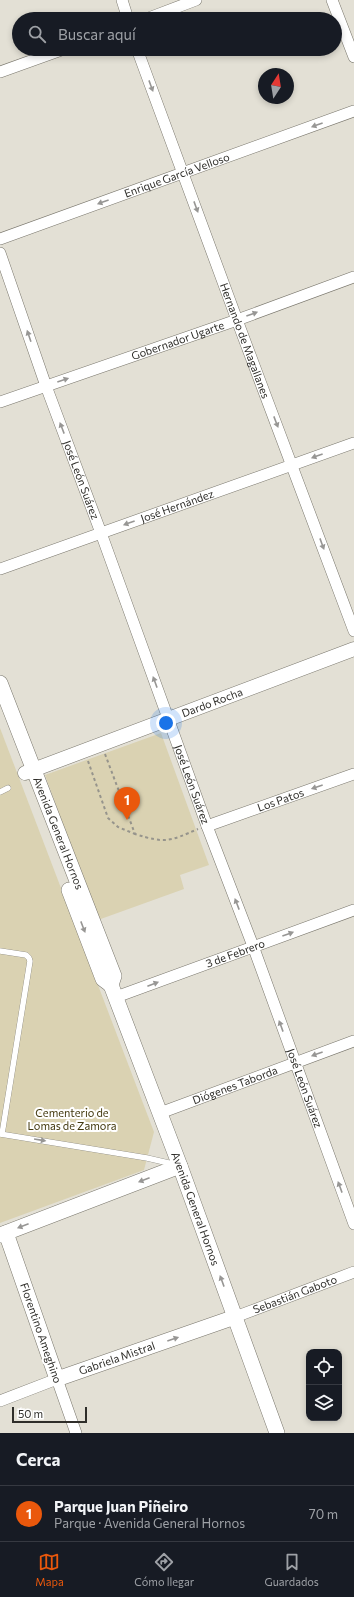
<!DOCTYPE html>
<html lang="es">
<meta charset="utf-8">
<style>
:root{--surface:#171b24;--page:#242831;--text:#f1f3f6;--muted:#9ea1a6;--line:#363941;--accent:#ea580c}
body{margin:0;font-family:Commissioner,sans-serif;background:var(--page);color:var(--text)}
.controls{position:absolute;right:12px;bottom:12px;display:grid;overflow:hidden;border-radius:8px;box-shadow:0 2px 6px #0003}
.controls button{width:36px;height:36px;display:grid;place-items:center;padding:0;border:0;border-bottom:1px solid var(--line);background:var(--surface);color:var(--text);font:20px sans-serif}
.compass{position:absolute;left:258px;top:68px;width:36px;height:36px;border-radius:50%;background:var(--surface);box-shadow:0 2px 6px #0003;rotate:12deg}
.scale{position:absolute;left:12px;bottom:10px;width:75px;box-sizing:border-box;padding-left:4px;border:2px solid #2f2e2a;border-top:0;font-size:11px;line-height:14px;white-space:nowrap;color:#2f2e2a;-webkit-text-stroke:3px #fff;paint-order:stroke}
.you{position:absolute;left:166px;top:723px;width:14px;height:14px;margin:-10px;border:3px solid #fff;border-radius:50%;background:#1a73e8;box-shadow:0 0 0 6px #1a73e833}
.badge{display:grid;place-items:center;width:26px;height:26px;border-radius:50%;background:var(--accent);color:#fff;font-size:13px;font-weight:700}
.pin{position:absolute;translate:-50% -33px;filter:drop-shadow(0 1px 2px #0008)}
.pin::after{content:'';position:absolute;top:21px;width:14px;height:12px;background:inherit;clip-path:polygon(0 0,100% 0,50% 100%)}
.list{margin:0;padding:0;list-style:none}
h2{display:flex;justify-content:space-between;align-items:center;height:52px;margin:0;padding:0 16px;font-size:17px}
h2 small{font-size:13px;font-weight:400;color:var(--muted)}
.list li{display:grid;grid-template-columns:26px 1fr auto;gap:12px;align-items:center;box-sizing:border-box;height:56px;padding:0 16px;border-top:1px solid var(--line)}
.list b{display:block;font-size:15px;white-space:nowrap}
.list p{margin:0;font-size:13px;white-space:nowrap;color:var(--muted)}
.list em{font-size:13px;font-style:normal;color:var(--muted)}
.icon{flex:none;width:22px;height:22px;fill:none;stroke:currentColor;stroke-width:2;stroke-linecap:round;stroke-linejoin:round}
.map{position:relative;flex:none;width:354px;height:1433px;overflow:hidden}
.search{position:absolute;background:var(--surface);box-shadow:0 2px 6px #0003;left:12px;right:12px;top:12px;height:44px;display:flex;align-items:center;gap:10px;box-sizing:border-box;padding:0 14px;border-radius:22px;color:var(--muted);font-size:15px}
.sheet{height:108px;background:var(--surface)}
nav{display:flex;justify-content:space-around;align-items:center;box-sizing:border-box;height:56px;border-top:1px solid var(--line);background:var(--surface);font-size:11px;color:var(--muted)}
nav a{display:grid;justify-items:center;gap:2px}
nav .on{color:var(--accent)}
.map>svg:first-child{display:block}
.green{fill:#dad2b2}
.lines{fill:none;stroke-linecap:round;stroke-linejoin:round}
.service-casing{stroke:#79766c;stroke-width:6}
.minor-casing{stroke:#79766c;stroke-width:12}
.tertiary-casing{stroke:#79766c;stroke-width:15}
.secondary-casing{stroke:#79766c;stroke-width:16}
.path{stroke:#96948c;stroke-width:2;stroke-dasharray:3 3;stroke-linecap:butt}
.service{stroke:#fff;stroke-width:5.5}
.minor{stroke:#fff;stroke-width:11}
.tertiary{stroke:#fff;stroke-width:14}
.secondary{stroke:#fff;stroke-width:15}
.oneway{fill:#979694}
.labels{text-anchor:middle;stroke-width:4;stroke-linejoin:round;paint-order:stroke}
.street-label{font-size:11px;fill:#2f2e2a;stroke:#fff}
.park-label{font-size:11px;fill:#42380e;stroke:#fff}
</style>
<div class="map">
<svg width="354" height="1433" viewBox="0 0 354 1433">
<rect width="100%" height="100%" fill="#e3e0d5"/>
<!-- green -->
<g class="green">
<path d="M0,728L154,1132L144,1170L0,1223Z"/>
<path d="M161,733L209,865L180,875L184,889L98,920L45,775Z"/>
</g>
<g class="lines">
<!-- service casing -->
<g class="service-casing">
<g id="service">
<path d="M0,792L8,788"/>
<path d="M0,951L26,955L29,958L30,961L2,1134"/>
<path d="M0,1134L147,1158L173,1164"/>
</g>
</g>
<!-- minor casing -->
<g class="minor-casing">
<g id="minor">
<path d="M122,0L128,19"/>
<path d="M332,0L354,57"/>
<path d="M146,19L196,0"/>
<path id="s1" d="M137,49L237,320L354,631"/>
<path d="M0,72L64,49"/>
<path id="s2" d="M0,239L354,111"/>
<path id="s3" d="M0,253L46,386L101,533L207,826L253,946L354,1224"/>
<path id="s4" d="M0,402L237,320L354,277"/>
<path id="s5" d="M0,569L354,443"/>
<path id="s6" d="M207,826L354,774"/>
<path id="s7" d="M116,997L354,910"/>
<path id="s8" d="M160,1113L354,1041"/>
<path id="s9" d="M235,1317L354,1272"/>
<path d="M0,1401L57,1379L76,1433"/>
</g>
</g>
<!-- tertiary casing -->
<g class="tertiary-casing">
<g id="tertiary">
<path id="s10" d="M25,773L354,649"/>
</g>
</g>
<!-- secondary casing -->
<g class="secondary-casing">
<g id="secondary">
<path id="s11" d="M0,683L114,976L111,985L180,1166L277,1433"/>
<path d="M69,890L103,979L111,985"/>
<path id="s12" d="M6,1233L57,1379L235,1317"/>
<path d="M0,1235L180,1166"/>
</g>
</g>
<!-- path -->
<g class="path">
<path d="M105,754L135,834C166,844 170,841 198,829"/>
<path d="M88,761L108,818L118,827L135,834"/>
</g>
<!-- service -->
<use href="#service" class="service"/>
<!-- minor -->
<use href="#minor" class="minor"/>
<!-- tertiary -->
<use href="#tertiary" class="tertiary"/>
<!-- secondary -->
<use href="#secondary" class="secondary"/>
</g>
<!-- one-way arrows -->
<defs><path id="oneway-solid" d="M-6-.8H1V-3.2L6.5 0L1 3.2V.8H-6Z"/></defs>
<g class="oneway">
<use href="#oneway-solid" transform="translate(151 86) rotate(70)"/>
<use href="#oneway-solid" transform="translate(317 125) rotate(160)"/>
<use href="#oneway-solid" transform="translate(103 202) rotate(160)"/>
<use href="#oneway-solid" transform="translate(196 207) rotate(70)"/>
<use href="#oneway-solid" transform="translate(252 314) rotate(-20)"/>
<use href="#oneway-solid" transform="translate(29 336) rotate(-109)"/>
<use href="#oneway-solid" transform="translate(63 380) rotate(-19)"/>
<use href="#oneway-solid" transform="translate(276 422) rotate(69)"/>
<use href="#oneway-solid" transform="translate(62 428) rotate(-111)"/>
<use href="#oneway-solid" transform="translate(317 456) rotate(160)"/>
<use href="#oneway-solid" transform="translate(129 523) rotate(160)"/>
<use href="#oneway-solid" transform="translate(322 544) rotate(70)"/>
<use href="#oneway-solid" transform="translate(155 682) rotate(-110)"/>
<use href="#oneway-solid" transform="translate(317 787) rotate(161)"/>
<use href="#oneway-solid" transform="translate(237 904) rotate(-111)"/>
<use href="#oneway-solid" transform="translate(83 927) rotate(69)"/>
<use href="#oneway-solid" transform="translate(288 934) rotate(-20)"/>
<use href="#oneway-solid" transform="translate(153 984) rotate(-21)"/>
<use href="#oneway-solid" transform="translate(281 1026) rotate(-110)"/>
<use href="#oneway-solid" transform="translate(317 1054) rotate(160)"/>
<use href="#oneway-solid" transform="translate(40 1140) rotate(9)"/>
<use href="#oneway-solid" transform="translate(144 1180) rotate(159)"/>
<use href="#oneway-solid" transform="translate(340 1187) rotate(-110)"/>
<use href="#oneway-solid" transform="translate(23 1226) rotate(159)"/>
<use href="#oneway-solid" transform="translate(222 1281) rotate(-110)"/>
<use href="#oneway-solid" transform="translate(173 1339) rotate(-19)"/>
</g>
<g class="labels">
<!-- street labels -->
<g class="street-label">
<text dy="4" stroke="none"><textPath href="#s2" startOffset="188">Enrique García Velloso</textPath></text>
<text dy="4" stroke="none"><textPath href="#s1" startOffset="311">Hernando de Magallanes</textPath></text>
<text dy="4" stroke="none"><textPath href="#s4" startOffset="188">Gobernador Ugarte</textPath></text>
<text dy="4" stroke="none"><textPath href="#s3" startOffset="241">José León Suárez</textPath></text>
<text dy="4" stroke="none"><textPath href="#s5" startOffset="188">José Hernández</textPath></text>
<text dy="4" stroke="none"><textPath href="#s10" startOffset="200">Dardo Rocha</textPath></text>
<text dy="4" stroke="none"><textPath href="#s3" startOffset="565">José León Suárez</textPath></text>
<text dy="4" stroke="none"><textPath href="#s6" startOffset="78">Los Patos</textPath></text>
<text dy="4" stroke="none"><textPath href="#s11" startOffset="161">Avenida General Hornos</textPath></text>
<text dy="4" stroke="none"><textPath href="#s7" startOffset="127">3 de Febrero</textPath></text>
<text dy="4" stroke="none"><textPath href="#s8" startOffset="80">Diógenes Taborda</textPath></text>
<text dy="4" stroke="none"><textPath href="#s3" startOffset="889">José León Suárez</textPath></text>
<text dy="4" stroke="none"><textPath href="#s11" startOffset="563">Avenida General Hornos</textPath></text>
<text dy="4" stroke="none"><textPath href="#s9" startOffset="64">Sebastián Gaboto</textPath></text>
<text transform="translate(41 1333) rotate(71)" y="4">Florentino Ameghino</text>
<text dy="4" stroke="none"><textPath href="#s12" startOffset="218">Gabriela Mistral</textPath></text>
</g>
<!-- park labels -->
<g class="park-label">
<text x="72" y="1117">Cementerio de<tspan x="72" dy="13">Lomas de Zamora</tspan></text>
</g>
</g>
</svg>
<div class="controls">
<button><svg class="icon" aria-label="locate" viewBox="0 0 24 24"><circle cx="12" cy="12" r="6"/><path d="M12 2v4M12 18v4M2 12h4M18 12h4"/></svg></button>
<button><svg class="icon" aria-label="layers" viewBox="0 0 24 24"><path d="M12 4l9 5-9 5-9-5zM3 14l9 5 9-5"/></svg></button>
</div>
<svg class="compass" viewBox="-18 -18 36 36"><path d="M0-13l5 13h-10z" fill="#e53935"/><path d="M0 13l5-13h-10z" fill="#9ea1a6"/></svg>
<div class="scale">50 m</div>
<div class="you"></div>
<div class="pin badge" style="left:127px;top:820px">1</div>
<div class="search"><svg class="icon" aria-label="search" viewBox="0 0 24 24"><circle cx="10" cy="10" r="6"/><path d="M15 15l6 6"/></svg>Buscar aquí</div>
</div>
<section class="sheet">
<h2>Cerca<small></small></h2>
<ul class="list">
<li><span class="badge">1</span><div><b>Parque Juan Piñeiro</b><p>Parque · Avenida General Hornos</p></div><em>70 m</em></li>
</ul>
</section>
<nav>
<a class="on"><svg class="icon" aria-label="map" viewBox="0 0 24 24"><path d="M3 6l6-2 6 2 6-2v14l-6 2-6-2-6 2zM9 4v14M15 6v14"/></svg>Mapa</a>
<a><svg class="icon" aria-label="directions" viewBox="0 0 24 24"><path d="M12 3l9 9-9 9-9-9zM9 14v-3h6M13 9l2 2-2 2"/></svg>Cómo llegar</a>
<a><svg class="icon" aria-label="saved" viewBox="0 0 24 24"><path d="M7 4h10v16l-5-4-5 4z"/></svg>Guardados</a>
</nav>
